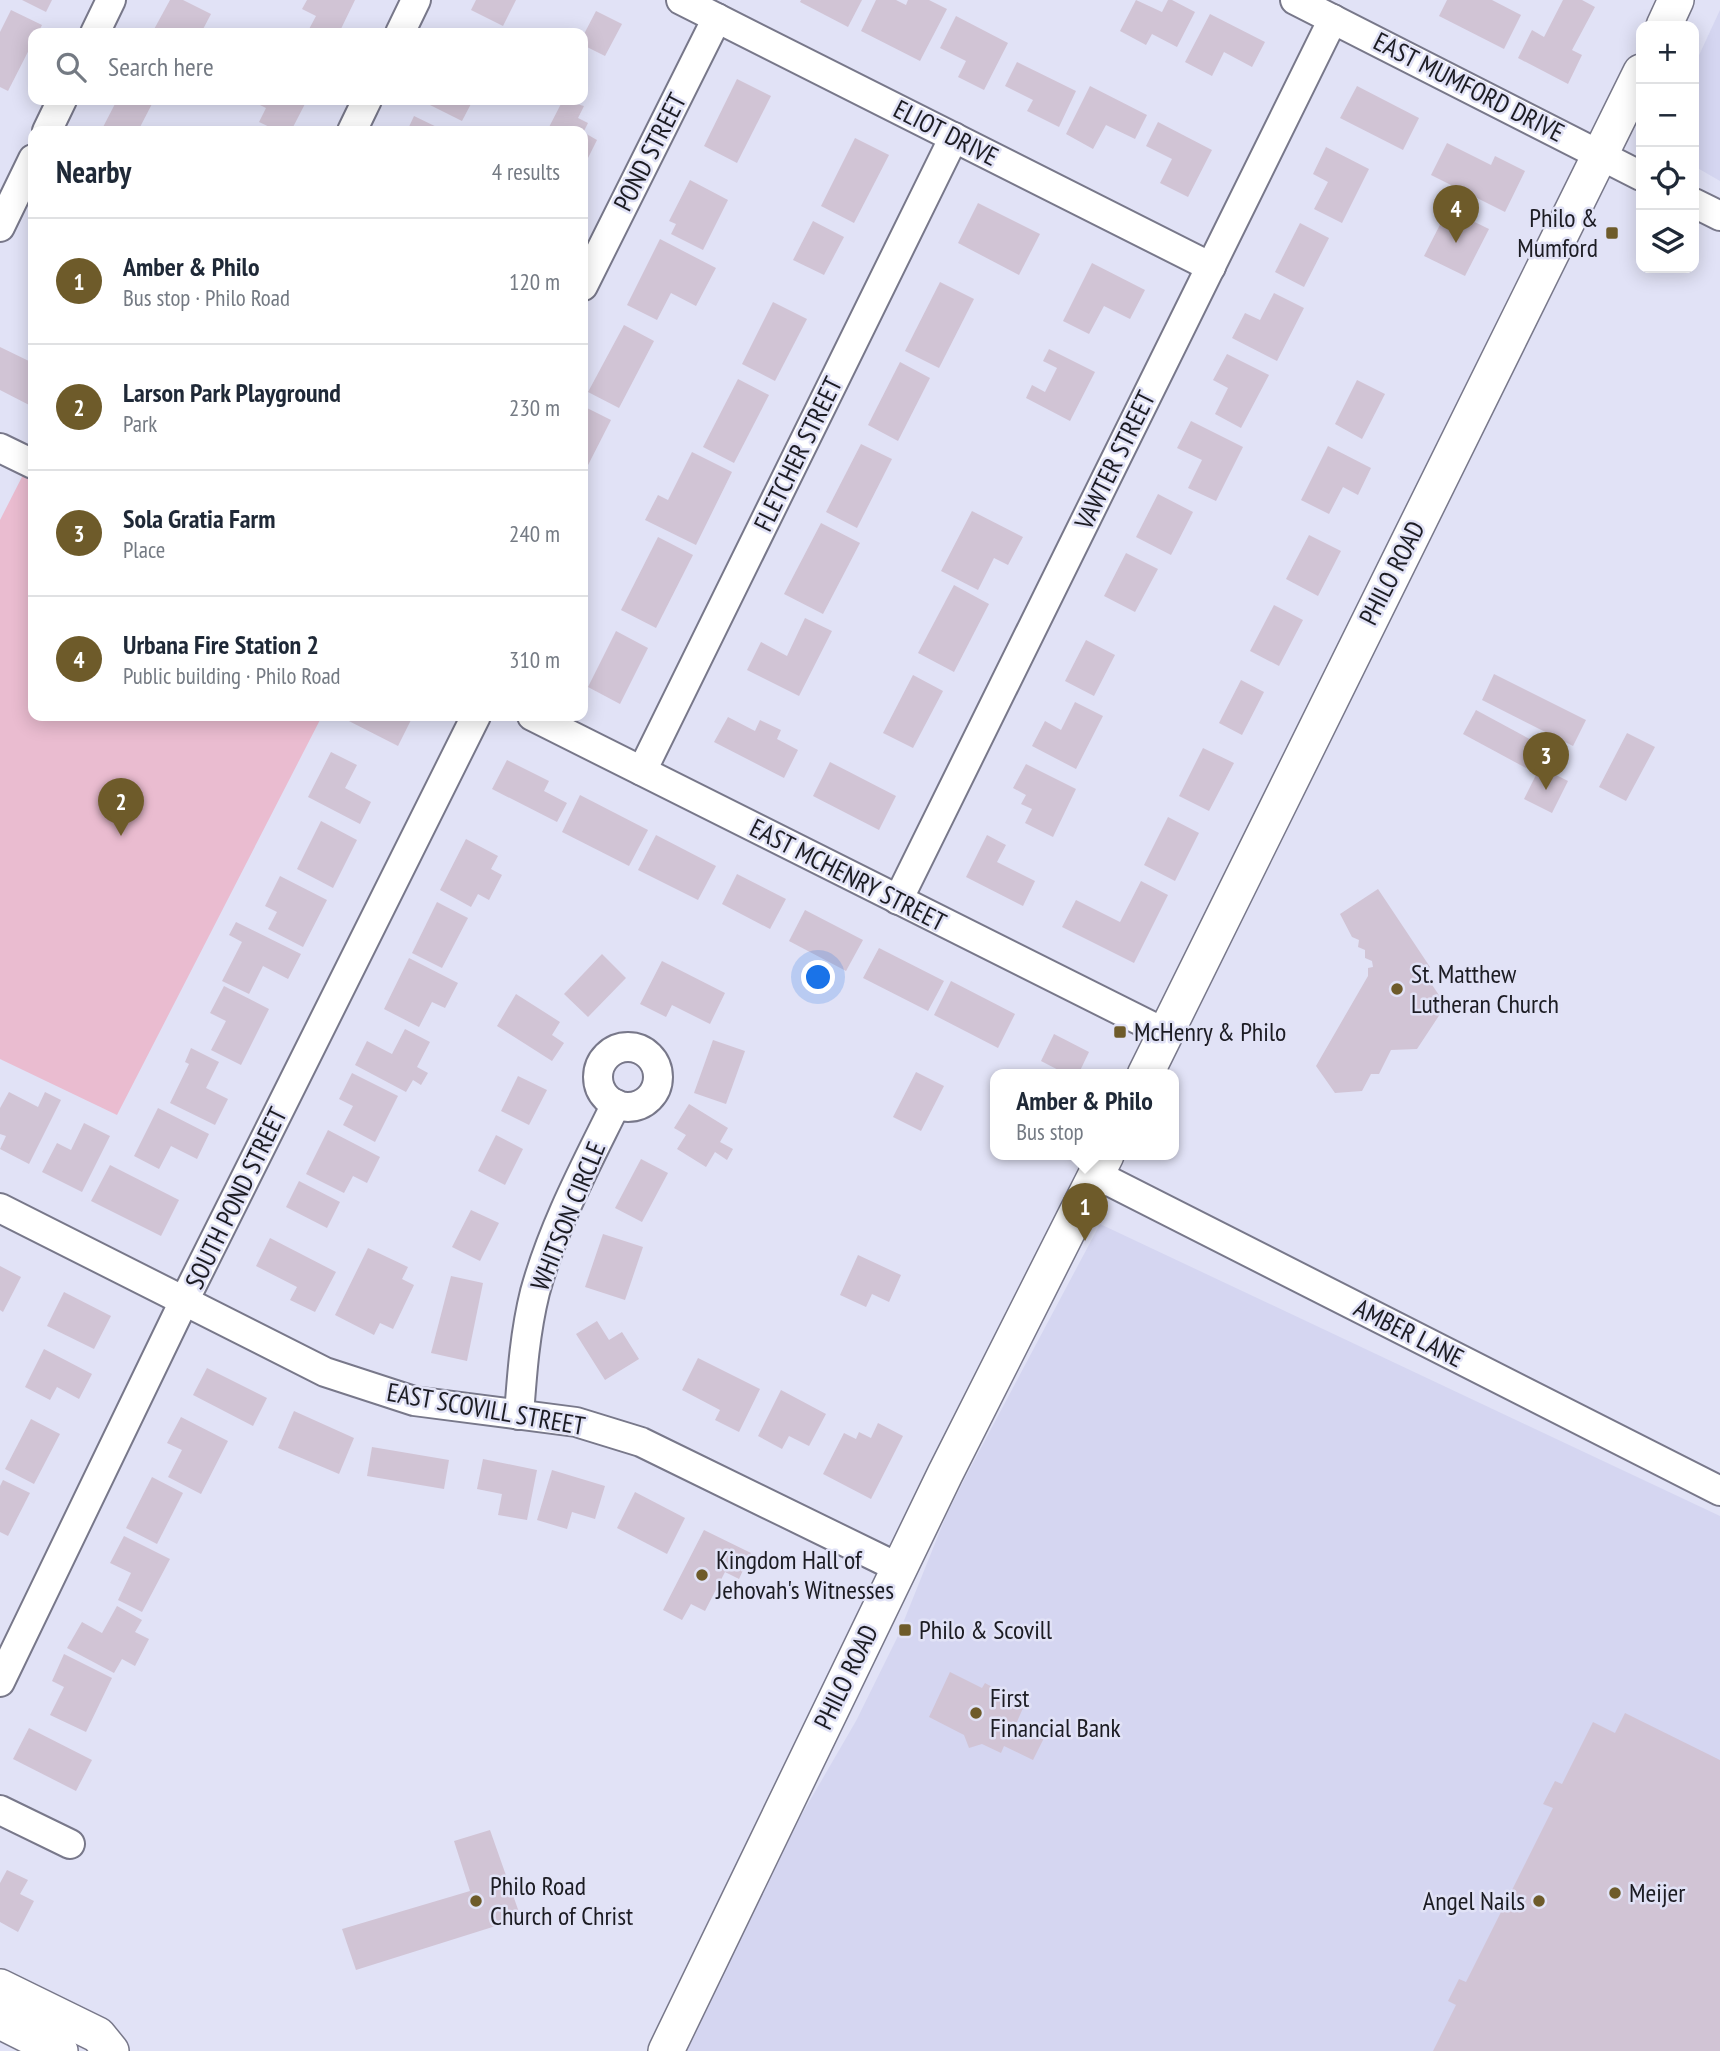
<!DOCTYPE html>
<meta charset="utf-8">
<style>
:root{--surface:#fff;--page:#f2f2f3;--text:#1f2937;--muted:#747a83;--line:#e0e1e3;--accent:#6e5b2a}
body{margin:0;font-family:"PT Sans Narrow",sans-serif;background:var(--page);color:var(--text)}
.controls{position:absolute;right:21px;top:21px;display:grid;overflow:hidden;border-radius:14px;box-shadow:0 4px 18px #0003}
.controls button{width:63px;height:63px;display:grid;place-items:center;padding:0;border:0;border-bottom:2px solid var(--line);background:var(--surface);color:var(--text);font:35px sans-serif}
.you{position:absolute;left:819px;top:978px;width:24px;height:24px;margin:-18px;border:5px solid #fff;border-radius:50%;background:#1a73e8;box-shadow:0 0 0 10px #1a73e833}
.badge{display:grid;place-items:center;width:46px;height:46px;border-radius:50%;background:var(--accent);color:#fff;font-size:23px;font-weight:700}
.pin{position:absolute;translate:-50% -58px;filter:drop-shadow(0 2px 4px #0008)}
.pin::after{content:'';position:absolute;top:37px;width:24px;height:21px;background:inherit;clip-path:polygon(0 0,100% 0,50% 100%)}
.popup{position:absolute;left:990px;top:1069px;width:189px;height:91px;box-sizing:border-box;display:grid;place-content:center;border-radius:14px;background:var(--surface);filter:drop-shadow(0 2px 5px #0005);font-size:23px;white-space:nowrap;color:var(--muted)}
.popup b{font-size:26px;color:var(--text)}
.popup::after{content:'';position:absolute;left:50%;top:100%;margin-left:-14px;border:14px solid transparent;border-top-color:var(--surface)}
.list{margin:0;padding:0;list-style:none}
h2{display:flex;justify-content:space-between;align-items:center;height:91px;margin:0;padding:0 28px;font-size:30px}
h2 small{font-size:23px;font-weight:400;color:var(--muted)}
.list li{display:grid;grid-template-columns:46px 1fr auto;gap:21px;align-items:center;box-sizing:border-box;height:126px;padding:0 28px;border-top:2px solid var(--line)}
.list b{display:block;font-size:26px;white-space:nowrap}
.list p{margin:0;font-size:23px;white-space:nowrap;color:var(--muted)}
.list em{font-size:23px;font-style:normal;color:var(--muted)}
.icon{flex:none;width:38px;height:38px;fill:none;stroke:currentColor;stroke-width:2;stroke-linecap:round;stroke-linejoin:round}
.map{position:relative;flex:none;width:1720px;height:2051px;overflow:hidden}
.search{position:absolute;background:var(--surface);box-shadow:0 4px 18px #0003;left:28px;top:28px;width:560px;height:77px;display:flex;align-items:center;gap:18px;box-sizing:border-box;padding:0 24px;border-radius:14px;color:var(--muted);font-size:26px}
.panel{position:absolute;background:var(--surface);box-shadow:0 4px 18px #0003;left:28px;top:126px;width:560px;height:595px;border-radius:14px}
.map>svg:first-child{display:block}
.built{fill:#d5d6f1}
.green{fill:#eabcd0}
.building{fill:#d1c4d5}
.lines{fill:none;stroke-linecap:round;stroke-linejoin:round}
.minor-casing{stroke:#78788a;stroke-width:32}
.major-casing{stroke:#78788a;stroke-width:38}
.minor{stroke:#fff;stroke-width:28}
.major{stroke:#fff;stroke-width:35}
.poi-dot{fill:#6e5b2a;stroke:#e1e2f6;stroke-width:2.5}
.labels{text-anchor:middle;stroke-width:5;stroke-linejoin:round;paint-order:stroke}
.street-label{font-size:26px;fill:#1c1c23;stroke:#e1e2f6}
.poi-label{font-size:26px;fill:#1c1c23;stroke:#e1e2f6;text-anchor:start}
</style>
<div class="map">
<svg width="1720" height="2051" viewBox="0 0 1720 2051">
<rect width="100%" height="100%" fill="#e1e2f6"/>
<!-- built -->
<g class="built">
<path d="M1720,10V181L1694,166V66Z"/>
<path d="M1100,1224L1720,1516V2051H684L780,1852L856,1721L897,1638L946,1516L965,1478Z"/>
</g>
<!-- green -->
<path class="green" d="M24,473L33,477V716H322L117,1115L0,1059V520Z"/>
<!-- building -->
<g class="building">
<path d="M22,0H52L46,12Z"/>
<path d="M170,0H183L211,14L201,33H152Z"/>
<path d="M307,0H355L339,33H307L316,16L302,9Z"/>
<path d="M476,0H516L503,26L471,10Z"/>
<path d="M801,0H862L848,27L800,2Z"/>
<path d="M876,0H896L906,5L908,0H929L947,9L920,61L861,31Z"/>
<path d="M1136,0L1162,12L1168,0H1172L1195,12L1177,47L1152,34L1146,45L1120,31Z"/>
<path d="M1447,0H1492L1521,15L1504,49L1439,16Z"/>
<path d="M1563,0H1582L1595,7L1572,50L1582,55L1568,84L1518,58L1532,30L1544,37Z"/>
<path d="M11,10L42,25L38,33H33V42L8,91L0,87V32Z"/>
<path d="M596,11L622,24L605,56L583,45V36Z"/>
<path d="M1210,14L1265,42L1252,67L1224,52L1212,76L1185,62Z"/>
<path d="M956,16L1008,43L984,90L958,77L966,61L940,48Z"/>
<path d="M1017,62L1076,91L1059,127L1027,111L1033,100L1005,86Z"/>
<path d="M737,79L771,96L737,163L704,146Z"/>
<path d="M1090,86L1147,115L1135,139L1106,125L1093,149L1066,134Z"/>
<path d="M1357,86L1419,118L1403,150L1340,118Z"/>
<path d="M117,100H154L138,131H101Z"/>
<path d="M250,100H307L291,131H278L259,122L266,108Z"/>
<path d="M433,100H473L462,121L430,105Z"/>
<path d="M563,100L584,106L578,118L588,123L584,131H547Z"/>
<path d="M414,116L445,131H407Z"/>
<path d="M1158,122L1212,150L1188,197L1160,183L1172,159L1146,146Z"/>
<path d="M583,132L597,140L585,164L583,163Z"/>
<path d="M855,138L889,155L854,223L821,206Z"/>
<path d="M1447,143L1491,165L1495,156L1525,171L1505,212L1431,175Z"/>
<path d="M1326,147L1369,169L1342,223L1314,209L1328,182L1313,174Z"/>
<path d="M690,180L728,200L703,250L671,234L676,224L669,221Z"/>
<path d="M978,203L1040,234L1019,275L958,243Z"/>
<path d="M1448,209L1489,229L1465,276L1424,256Z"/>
<path d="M813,221L844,237L824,275L793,260Z"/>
<path d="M1300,223L1329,238L1304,287L1275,272Z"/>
<path d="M660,239L716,268L696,306L671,293L657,320L627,305Z"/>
<path d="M1092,263L1145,290L1130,319L1104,306L1089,334L1063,321Z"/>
<path d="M940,282L974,299L939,368L905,351Z"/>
<path d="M1274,293L1304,308L1277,361L1232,338L1245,313L1260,320Z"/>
<path d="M773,302L807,319L775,381L742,364Z"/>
<path d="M624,325L654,341L619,408L588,392Z"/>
<path d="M0,347L33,363V407L0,390Z"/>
<path d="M1049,349L1095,372L1070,421L1026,398L1032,385L1045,392L1057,368L1043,361Z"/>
<path d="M1227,354L1269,375L1241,428L1215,414L1228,388L1213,380Z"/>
<path d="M900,362L930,378L898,441L868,425Z"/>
<path d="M738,379L769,395L734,463L703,447Z"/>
<path d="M1357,380L1385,394L1362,439L1335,424Z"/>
<path d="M583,406L611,420L583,475Z"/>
<path d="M1191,421L1243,447L1216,501L1188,488L1202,460L1177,448Z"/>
<path d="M861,444L892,459L857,528L826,512Z"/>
<path d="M1328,446L1371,468L1358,495L1343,487L1329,514L1301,500Z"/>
<path d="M692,452L732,472L696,545L645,520L658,495L668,500Z"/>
<path d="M1158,494L1193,512L1171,555L1136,537Z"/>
<path d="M972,511L1023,537L1008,565L994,558L978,590L941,571Z"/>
<path d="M821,523L860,543L823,614L784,594Z"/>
<path d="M1309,535L1341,551L1318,596L1286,579Z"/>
<path d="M658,537L693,555L656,628L621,610Z"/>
<path d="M1126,553L1158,569L1135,612L1104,596Z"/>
<path d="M954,585L989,604L954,672L918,653Z"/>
<path d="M1274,605L1303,620L1279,666L1250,651Z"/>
<path d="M805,618L832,631L799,696L747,670L761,642L787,656Z"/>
<path d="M616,631L648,648L620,704L588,687Z"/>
<path d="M1086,640L1115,655L1094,696L1065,681Z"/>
<path d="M1494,674L1586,720L1573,746L1482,700Z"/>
<path d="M913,675L943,691L913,748L883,733Z"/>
<path d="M1241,680L1264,692L1242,735L1219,723Z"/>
<path d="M1075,702L1103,716L1076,769L1032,746L1045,721L1061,730Z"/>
<path d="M1476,710L1539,744L1526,768L1463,734Z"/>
<path d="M339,716H413L398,746Z"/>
<path d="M728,717L755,731L760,720L781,730L777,739L798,750L784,778L714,742Z"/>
<path d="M1627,733L1655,747L1626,801L1599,787Z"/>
<path d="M1203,748L1234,763L1209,811L1179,796Z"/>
<path d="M331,752L357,765L345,788L371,802L360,824L308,797Z"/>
<path d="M507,760L549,781L544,791L567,803L557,822L492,789Z"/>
<path d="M830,762L896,796L879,830L813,796Z"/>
<path d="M1026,764L1076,789L1053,837L1025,823L1032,809L1021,804L1026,795L1013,788Z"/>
<path d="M1540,767L1568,781L1552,813L1524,799Z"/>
<path d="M580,795L648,830L629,866L562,832Z"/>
<path d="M1168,817L1199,833L1175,881L1144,865Z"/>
<path d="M321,821L357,840L333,888L297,869Z"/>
<path d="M656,835L716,866L698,900L638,870Z"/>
<path d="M987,835L1006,845L997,862L1035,881L1023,906L966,877Z"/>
<path d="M466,839L498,856L491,869L502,875L489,900L478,894L471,907L440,890Z"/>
<path d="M737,874L786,899L770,929L722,904Z"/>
<path d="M280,876L327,900L303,947L268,929L277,912L265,906Z"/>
<path d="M1141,881L1168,895L1134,963L1062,927L1076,900L1120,922Z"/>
<path d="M1378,889L1430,967L1426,976L1443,1001L1444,1008L1417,1049L1391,1050L1379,1074H1371L1362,1091L1335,1093L1316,1066L1368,976V968L1373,967L1372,961L1365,958V950L1358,947L1359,940L1352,937L1340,914Z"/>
<path d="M437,902L468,918L442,968L412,953Z"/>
<path d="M805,910L863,940L846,971L789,941Z"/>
<path d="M236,922L301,954L288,979L263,966L249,994L222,981L242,942L229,935Z"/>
<path d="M879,948L944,981L928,1011L863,978Z"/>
<path d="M602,954L626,978L588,1017L564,994Z"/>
<path d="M409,958L458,983L445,1008L432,1002L419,1027L384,1009Z"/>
<path d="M662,961L725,993L710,1024L672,1005L666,1017L640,1004Z"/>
<path d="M951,981L1015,1014L998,1048L934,1015Z"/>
<path d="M224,986L269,1009L241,1065L211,1050L226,1021L210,1013Z"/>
<path d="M516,994L560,1022L552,1035L564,1043L552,1061L497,1026Z"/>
<path d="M405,1029L430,1042L417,1067L428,1073L421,1085L413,1080L406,1092L355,1065L367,1041L392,1054Z"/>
<path d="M1054,1034L1089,1052L1078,1075H1068L1041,1061Z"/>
<path d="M713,1040L745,1051L726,1104L694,1093Z"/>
<path d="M191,1048L219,1062L206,1088L228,1099L215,1125L170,1103L189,1064L185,1062Z"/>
<path d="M916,1072L944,1086L921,1131L893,1117Z"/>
<path d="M352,1073L398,1096L375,1142L343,1125L353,1106L339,1099Z"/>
<path d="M518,1076L547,1090L529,1125L501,1111Z"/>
<path d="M9,1092L38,1107L45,1092L61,1100L29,1164L0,1149L6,1136L0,1134V1108Z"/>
<path d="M689,1104L728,1128L720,1142L733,1149L727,1160L715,1152L706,1167L677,1149L686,1135L674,1128Z"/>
<path d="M158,1108L209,1134L197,1159L171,1146L159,1169L134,1156Z"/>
<path d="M84,1123L110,1136L82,1192L42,1172L57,1143L71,1150Z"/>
<path d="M328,1130L380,1157L367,1183L353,1176L344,1193L306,1174Z"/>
<path d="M496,1135L523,1149L505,1185L478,1171Z"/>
<path d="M641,1159L668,1173L642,1222L615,1208Z"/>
<path d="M110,1165L179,1200L161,1236L91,1201Z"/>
<path d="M299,1181L340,1202L327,1228L286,1207Z"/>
<path d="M471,1210L499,1223L480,1261L452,1247Z"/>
<path d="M603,1234L643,1247L625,1300L585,1287Z"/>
<path d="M270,1238L336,1272L315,1312L290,1300L297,1287L256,1266Z"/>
<path d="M368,1248L408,1267L402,1279L414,1285L393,1329L380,1323L374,1335L335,1315Z"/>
<path d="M858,1255L901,1275L889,1302L872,1294L866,1307L840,1295Z"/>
<path d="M0,1266L21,1277L3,1312L0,1310Z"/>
<path d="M451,1276L483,1283L467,1361L431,1353Z"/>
<path d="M64,1292L111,1316L94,1349L47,1326Z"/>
<path d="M597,1321L609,1340L622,1332L639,1359L605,1380L576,1334Z"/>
<path d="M44,1349L92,1374L79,1399L57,1387L50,1400L25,1387Z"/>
<path d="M698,1358L760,1389L739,1432L715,1420L720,1410L682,1390Z"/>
<path d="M207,1368L267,1398L253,1426L193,1395Z"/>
<path d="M781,1390L826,1414L809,1446L789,1436L782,1449L758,1436Z"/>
<path d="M294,1411L354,1438L339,1474L278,1448Z"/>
<path d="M181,1417L228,1441L201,1494L168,1477L182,1450L167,1443Z"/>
<path d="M31,1419L60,1434L34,1484L5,1469Z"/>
<path d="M878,1423L903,1436L871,1499L823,1474L844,1433L856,1439L859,1432L871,1438Z"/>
<path d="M372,1447L449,1460L444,1489L367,1476Z"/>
<path d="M483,1459L537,1470L527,1520L498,1515L502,1494L477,1489Z"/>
<path d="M552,1470L605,1486L595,1519L572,1512L567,1529L537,1520Z"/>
<path d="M152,1477L183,1493L157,1544L126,1528Z"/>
<path d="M3,1480L30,1493L8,1536L0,1532V1486Z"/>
<path d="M635,1492L685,1518L667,1554L617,1528Z"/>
<path d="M704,1530L751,1553L739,1579L725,1572L705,1611L691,1604L682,1620L663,1610Z"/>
<path d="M124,1536L170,1559L142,1612L118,1600L131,1573L110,1563Z"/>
<path d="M117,1606L142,1620L135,1632L149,1639L135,1666L122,1659L114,1673L67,1648L82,1622L102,1633Z"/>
<path d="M64,1654L112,1678L86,1732L50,1715L64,1687L52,1681Z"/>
<path d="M950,1672L982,1688L985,1683L1001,1692L999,1696L1023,1708L1016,1724L1044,1738L1033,1760L1004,1746L1001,1753L982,1744L969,1748L964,1735L929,1717Z"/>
<path d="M1625,1713L1720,1760V2051H1433L1456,2005L1448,2001L1459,1979L1466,1982L1553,1808L1543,1804L1555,1781L1562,1784L1593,1722L1615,1733Z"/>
<path d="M29,1728L92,1760L76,1791L13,1759Z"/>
<path d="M490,1830L521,1918L356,1970L342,1929L470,1891L454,1841Z"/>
<path d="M7,1870L28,1880L20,1894L34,1901L18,1932L0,1922V1883Z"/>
</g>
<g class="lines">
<!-- minor casing -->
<g class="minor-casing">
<g id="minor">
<path d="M681,0L1211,267"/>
<path d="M1295,0L1641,176"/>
<path d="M95,33L111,0"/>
<path d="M400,33L416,0"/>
<path d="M47,131L62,100"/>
<path d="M352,131L367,100"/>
<path d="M1694,203L1720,216"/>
<path d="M0,227L33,159"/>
<path d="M583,286L717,18"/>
<path d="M0,448L33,464"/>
<path d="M532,716L1165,1033"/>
<path d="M642,771L954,137"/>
<path d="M898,900L1333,19"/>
<circle cx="628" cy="1077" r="30"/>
<path d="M1097,1175L1720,1491"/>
<path d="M0,1208L325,1372L414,1401L576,1422L641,1442L899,1568"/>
<path d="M519,1415C522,1374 525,1332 535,1292C553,1226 586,1165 616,1104"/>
<path d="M0,1682L184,1301L476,716"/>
<path d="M0,1810L70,1844"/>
</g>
</g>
<!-- major casing -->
<g class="major-casing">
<g id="major">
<path d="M1664,26L1676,0"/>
<path d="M1145,1075L1641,72"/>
<path d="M0,1987L98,2035L111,2051"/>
<path d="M0,2021L60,2051"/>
<path d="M666,2051L945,1474L1106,1155"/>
</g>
</g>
<!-- minor -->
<use href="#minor" class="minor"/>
<!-- major -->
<use href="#major" class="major"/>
</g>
<!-- markers -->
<g class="poi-dot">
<rect x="1605" y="226" width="14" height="14" rx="3.5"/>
<circle cx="1397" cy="989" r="7"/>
<rect x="1113" y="1025" width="14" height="14" rx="3.5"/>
<circle cx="702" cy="1575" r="7"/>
<rect x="898" y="1623" width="14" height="14" rx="3.5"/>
<circle cx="976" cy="1713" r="7"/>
<circle cx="1615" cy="1893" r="7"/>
<circle cx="476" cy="1901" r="7"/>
<circle cx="1539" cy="1901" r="7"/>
</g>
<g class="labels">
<!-- street labels -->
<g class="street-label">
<text transform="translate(1469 87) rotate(27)" y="9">EAST MUMFORD DRIVE</text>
<text transform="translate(946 133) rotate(27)" y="9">ELIOT DRIVE</text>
<text transform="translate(650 152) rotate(-63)" y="9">POND STREET</text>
<text transform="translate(798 454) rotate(-64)" y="9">FLETCHER STREET</text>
<text transform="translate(1115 460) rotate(-64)" y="9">VAWTER STREET</text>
<text transform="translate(1392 573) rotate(-63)" y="9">PHILO ROAD</text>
<text transform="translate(848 875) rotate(27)" y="9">EAST MCHENRY STREET</text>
<text transform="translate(236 1198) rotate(-64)" y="9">SOUTH POND STREET</text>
<text transform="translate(568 1216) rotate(-68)" y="9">WHITSON CIRCLE</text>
<text transform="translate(1409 1333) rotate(27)" y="9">AMBER LANE</text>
<text transform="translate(486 1409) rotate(10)" y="9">EAST SCOVILL STREET</text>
<text transform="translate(846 1677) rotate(-64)" y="9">PHILO ROAD</text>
</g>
<!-- poi labels -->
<g class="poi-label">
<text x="1598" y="227" text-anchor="end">Philo &amp;<tspan x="1598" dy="30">Mumford</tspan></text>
<text x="1411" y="983">St. Matthew<tspan x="1411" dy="30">Lutheran Church</tspan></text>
<text x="1134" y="1041">McHenry &amp; Philo</text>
<text x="716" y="1569">Kingdom Hall of<tspan x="716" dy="30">Jehovah's Witnesses</tspan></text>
<text x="919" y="1639">Philo &amp; Scovill</text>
<text x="990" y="1707">First<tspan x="990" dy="30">Financial Bank</tspan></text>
<text x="490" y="1895">Philo Road<tspan x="490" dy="30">Church of Christ</tspan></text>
<text x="1629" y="1902">Meijer</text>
<text x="1525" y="1910" text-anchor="end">Angel Nails</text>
</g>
</g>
</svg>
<div class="controls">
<button>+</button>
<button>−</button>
<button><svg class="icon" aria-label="locate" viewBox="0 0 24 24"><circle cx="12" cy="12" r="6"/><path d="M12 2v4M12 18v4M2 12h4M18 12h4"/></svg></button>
<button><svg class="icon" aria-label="layers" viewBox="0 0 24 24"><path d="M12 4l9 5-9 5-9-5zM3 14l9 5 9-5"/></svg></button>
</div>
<div class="you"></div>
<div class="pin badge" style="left:1085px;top:1241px">1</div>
<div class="popup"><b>Amber &amp; Philo</b>Bus stop</div>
<div class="pin badge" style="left:121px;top:836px">2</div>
<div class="pin badge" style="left:1546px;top:790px">3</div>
<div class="pin badge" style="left:1456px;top:243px">4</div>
<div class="search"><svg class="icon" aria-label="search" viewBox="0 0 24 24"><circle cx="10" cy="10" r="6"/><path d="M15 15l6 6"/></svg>Search here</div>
<section class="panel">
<h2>Nearby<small>4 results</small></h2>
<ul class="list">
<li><span class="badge">1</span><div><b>Amber &amp; Philo</b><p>Bus stop · Philo Road</p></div><em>120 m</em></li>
<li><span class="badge">2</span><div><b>Larson Park Playground</b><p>Park</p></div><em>230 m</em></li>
<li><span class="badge">3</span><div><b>Sola Gratia Farm</b><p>Place</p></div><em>240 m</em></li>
<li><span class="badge">4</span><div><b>Urbana Fire Station 2</b><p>Public building · Philo Road</p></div><em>310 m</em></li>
</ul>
</section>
</div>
